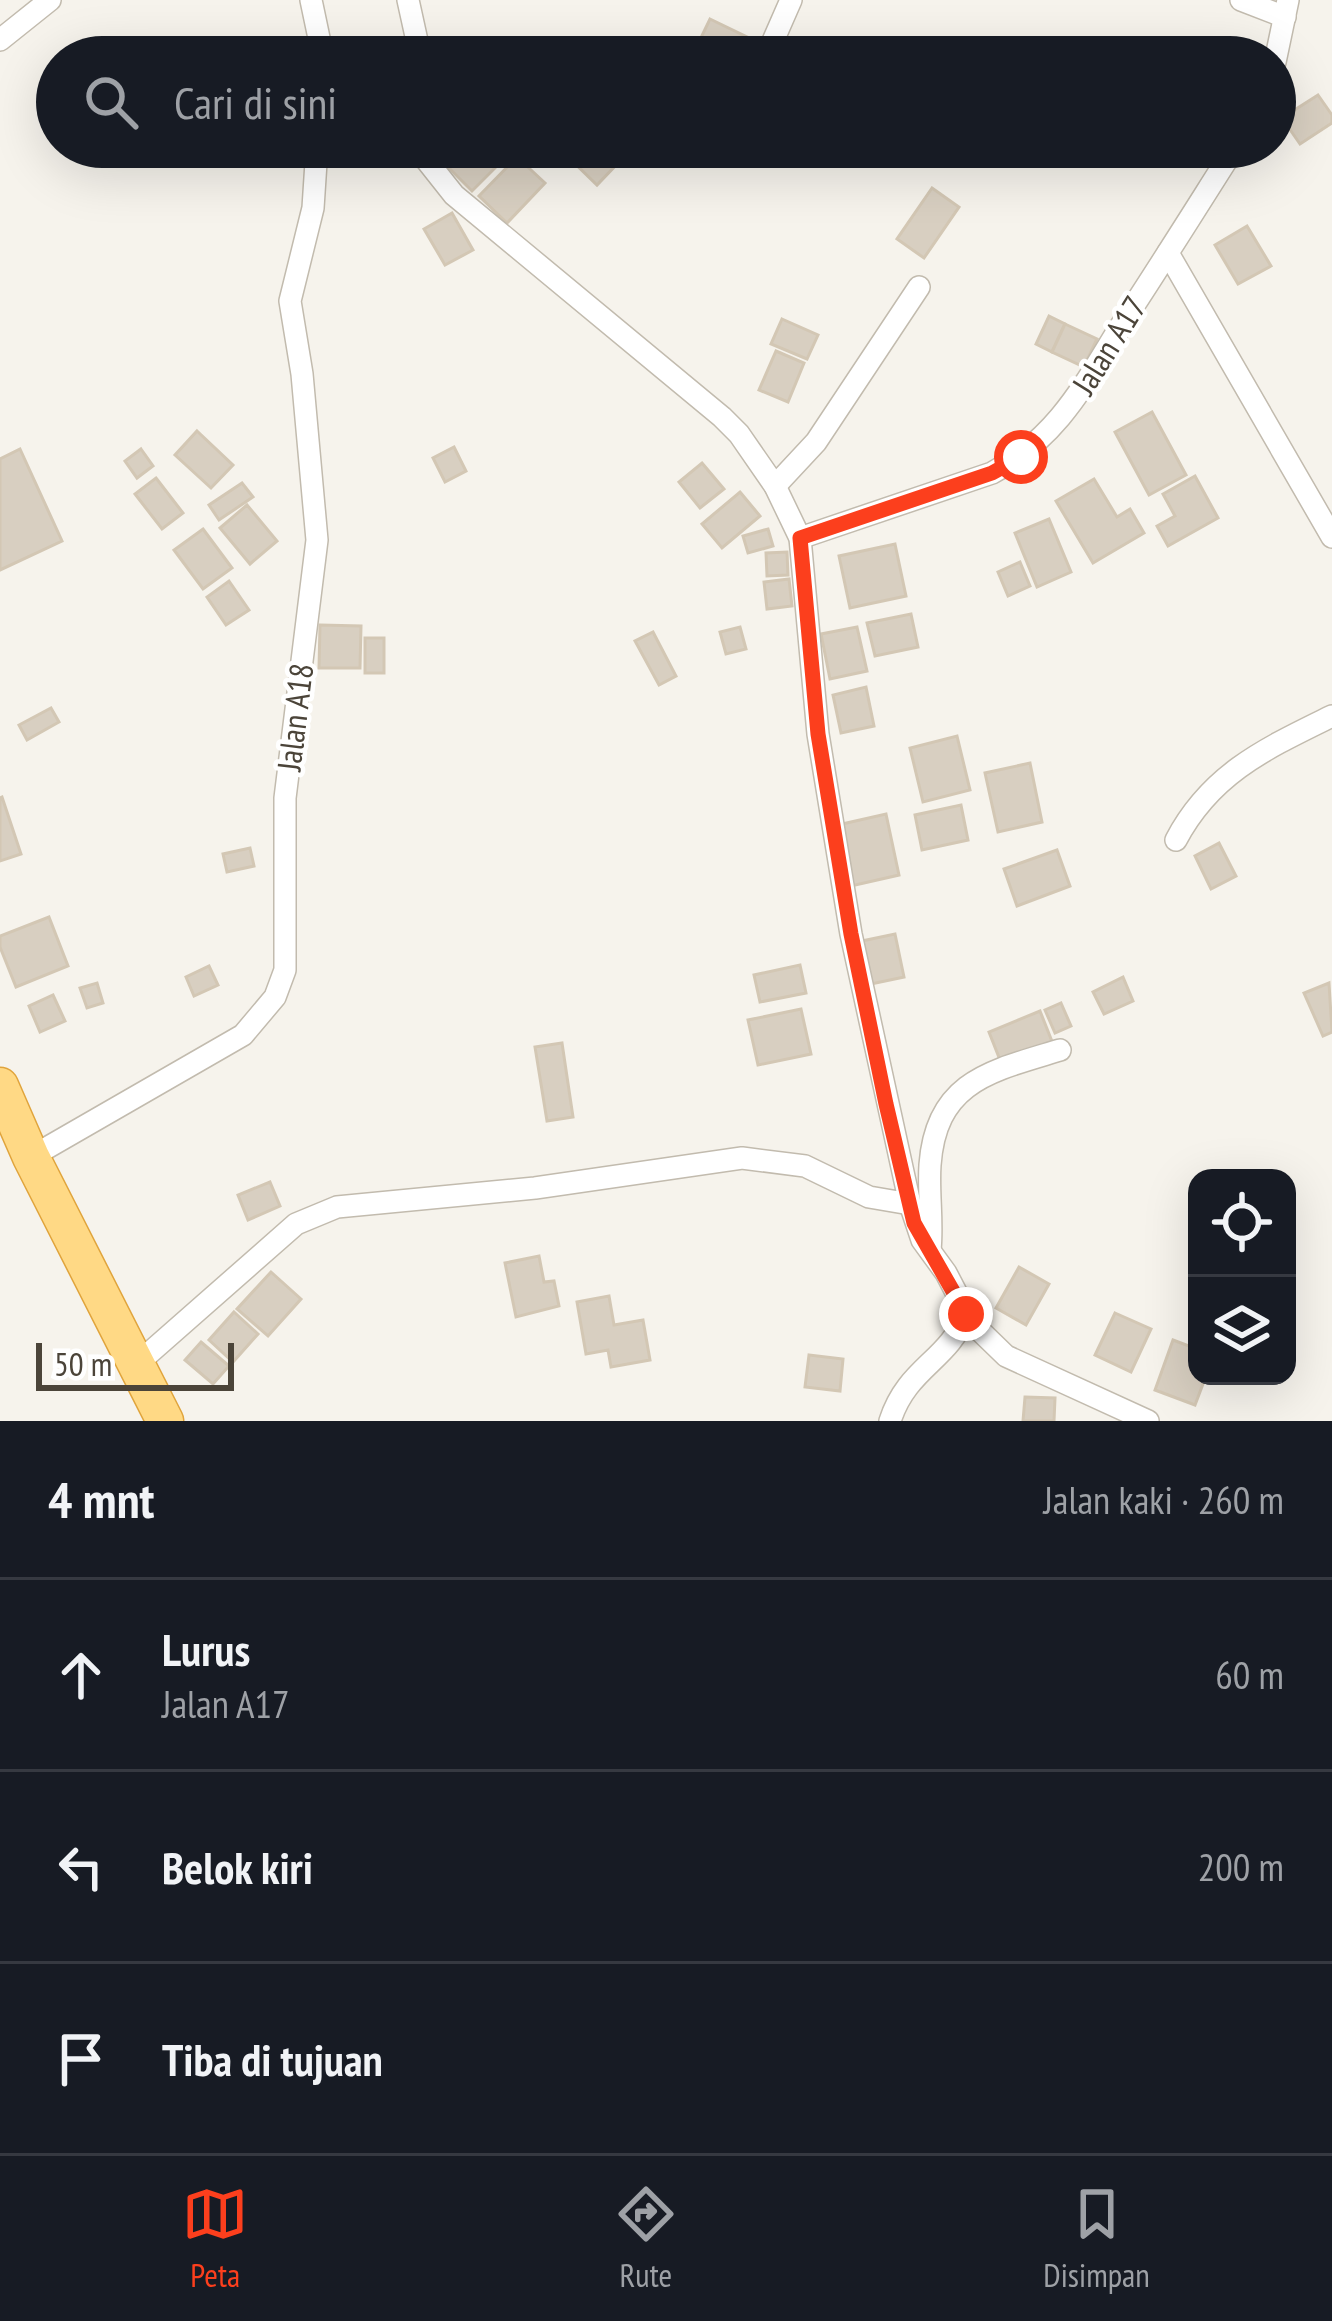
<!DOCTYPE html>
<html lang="id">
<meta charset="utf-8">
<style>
:root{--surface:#171b24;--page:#20242c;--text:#f1f3f6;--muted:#9ea1a6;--line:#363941;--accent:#fc3f1d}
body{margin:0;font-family:"PT Sans Narrow",sans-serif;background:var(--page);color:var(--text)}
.controls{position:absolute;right:36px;bottom:36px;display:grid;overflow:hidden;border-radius:24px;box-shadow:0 12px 48px #0002}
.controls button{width:108px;height:108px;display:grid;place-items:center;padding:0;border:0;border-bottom:3px solid var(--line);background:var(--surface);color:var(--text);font:60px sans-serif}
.scale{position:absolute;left:36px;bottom:30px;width:198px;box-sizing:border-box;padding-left:12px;border:6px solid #4b4439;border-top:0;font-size:33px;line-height:42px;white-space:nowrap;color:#4b4439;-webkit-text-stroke:9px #fff;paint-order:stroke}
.stop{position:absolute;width:36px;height:36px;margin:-27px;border:9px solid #fc3f1d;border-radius:50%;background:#fff}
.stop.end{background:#fc3f1d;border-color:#fff;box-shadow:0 3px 12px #0008}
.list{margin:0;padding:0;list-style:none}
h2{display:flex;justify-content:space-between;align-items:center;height:156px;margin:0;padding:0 48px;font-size:51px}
h2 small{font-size:39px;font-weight:400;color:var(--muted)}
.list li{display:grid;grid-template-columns:78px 1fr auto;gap:36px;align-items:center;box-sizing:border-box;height:192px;padding:0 48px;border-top:3px solid var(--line)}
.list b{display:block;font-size:45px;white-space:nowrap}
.list p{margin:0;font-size:39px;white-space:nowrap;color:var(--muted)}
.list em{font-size:39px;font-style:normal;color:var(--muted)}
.icon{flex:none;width:66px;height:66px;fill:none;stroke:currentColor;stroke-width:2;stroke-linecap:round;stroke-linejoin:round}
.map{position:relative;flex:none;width:1332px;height:1421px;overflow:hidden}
.search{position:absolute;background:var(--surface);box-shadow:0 12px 48px #0002;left:36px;right:36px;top:36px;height:132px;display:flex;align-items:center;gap:30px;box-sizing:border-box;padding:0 42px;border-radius:66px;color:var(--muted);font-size:45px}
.sheet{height:732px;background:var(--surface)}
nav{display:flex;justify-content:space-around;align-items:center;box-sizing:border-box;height:168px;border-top:3px solid var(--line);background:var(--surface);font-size:33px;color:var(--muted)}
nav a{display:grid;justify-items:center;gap:6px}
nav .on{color:var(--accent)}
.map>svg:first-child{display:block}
.building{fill:#d8cfc1;stroke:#d3c7b4;stroke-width:3}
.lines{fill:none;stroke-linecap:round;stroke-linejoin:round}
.minor-casing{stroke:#c2bbae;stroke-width:24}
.trunk-casing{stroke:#e0a43c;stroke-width:39}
.minor{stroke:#fff;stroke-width:21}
.trunk{stroke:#ffd985;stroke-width:36}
.route{stroke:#fc3f1d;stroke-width:15}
.labels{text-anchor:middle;stroke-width:9;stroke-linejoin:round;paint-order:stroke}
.street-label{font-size:33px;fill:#4b4439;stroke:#fff}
</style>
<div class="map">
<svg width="1332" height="1421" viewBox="0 0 1332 1421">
<rect width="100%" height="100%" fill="#f6f3ec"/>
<!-- building -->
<g class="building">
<path d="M710,19L747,37L737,57H715L696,48Z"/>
<path d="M1318,95L1332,115V123L1300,144L1282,118Z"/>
<path d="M440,147H516L472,191L434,153Z"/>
<path d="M564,147H604L619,162L597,185L561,150Z"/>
<path d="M517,157L545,183L507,223L479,196Z"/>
<path d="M932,188L959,207L924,258L897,239Z"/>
<path d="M452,213L473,250L445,265L424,229Z"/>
<path d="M1247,226L1271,266L1238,284L1215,245Z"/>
<path d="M1049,316L1065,324L1052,352L1036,344Z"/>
<path d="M782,319L818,335L807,359L771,344Z"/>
<path d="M1065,324L1097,339L1084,367L1052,352Z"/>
<path d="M776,351L804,363L788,402L759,390Z"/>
<path d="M1152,412L1186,475L1149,495L1115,432Z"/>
<path d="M197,431L233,465L211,488L175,455Z"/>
<path d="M454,447L466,471L445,482L433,458Z"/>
<path d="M20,449L62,541L0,570V459Z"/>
<path d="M141,449L153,466L137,478L125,461Z"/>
<path d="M702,463L724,489L700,508L679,482Z"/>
<path d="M1195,476L1218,518L1168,546L1157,526L1175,516L1163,494Z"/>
<path d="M156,478L183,513L162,529L135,494Z"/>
<path d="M1094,479L1117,517L1130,509L1144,533L1093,563L1056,501Z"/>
<path d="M242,483L253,497L219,520L209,505Z"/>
<path d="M740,492L760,516L722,548L702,524Z"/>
<path d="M247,505L277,541L250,564L220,528Z"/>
<path d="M1049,519L1071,572L1037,587L1015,533Z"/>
<path d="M203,529L232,568L203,589L174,550Z"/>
<path d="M768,529L773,546L748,553L743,536Z"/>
<path d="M895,544L906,596L850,608L839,556Z"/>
<path d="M787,552L788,575L767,576L766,553Z"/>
<path d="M1020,562L1030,586L1008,596L998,572Z"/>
<path d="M789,579L792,606L767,609L764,582Z"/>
<path d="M229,581L249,610L226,625L207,597Z"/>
<path d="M911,614L918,647L875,656L867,623Z"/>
<path d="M320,625L361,626L360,668H319Z"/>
<path d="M740,627L746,649L726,654L720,632Z"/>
<path d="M857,627L867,671L830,679L821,634Z"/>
<path d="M653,632L676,676L659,685L635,641Z"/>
<rect x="365" y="638" width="19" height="35"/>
<path d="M866,687L874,726L841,733L833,695Z"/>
<path d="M51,708L59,722L27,740L19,725Z"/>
<path d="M957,736L970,790L923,802L910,748Z"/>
<path d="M1030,763L1042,822L998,832L985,773Z"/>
<path d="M2,797L21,854L0,861V798Z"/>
<path d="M961,805L968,840L922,850L915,815Z"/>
<path d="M886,814L899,875L851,886L838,825Z"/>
<path d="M1219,843L1236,876L1211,889L1195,856Z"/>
<path d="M250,848L254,866L227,872L223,854Z"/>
<path d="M1057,850L1070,886L1017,906L1004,869Z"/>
<path d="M49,917L68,966L16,987L0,947V936Z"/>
<path d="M895,934L904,977L871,984L862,941Z"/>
<path d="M800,965L806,993L760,1002L754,975Z"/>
<path d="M209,966L218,985L194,996L186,977Z"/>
<path d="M1123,977L1133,1001L1104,1014L1093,992Z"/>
<path d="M97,983L103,1003L87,1008L80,988Z"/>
<path d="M1329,983L1332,1032L1323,1036L1304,993Z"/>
<path d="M53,995L65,1021L40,1032L29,1006Z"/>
<path d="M1061,1003L1071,1026L1055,1033L1045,1010Z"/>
<path d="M801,1009L811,1054L758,1065L748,1020Z"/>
<path d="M1040,1011L1053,1044L1002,1065L989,1032Z"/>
<path d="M562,1043L573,1117L547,1121L535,1047Z"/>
<path d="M270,1182L280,1206L248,1220L238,1195Z"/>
<path d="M539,1256L544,1282L554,1281L559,1306L516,1317L505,1263Z"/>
<path d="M1019,1267L1049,1284L1026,1325L996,1308Z"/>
<path d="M271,1272L301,1299L268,1336L237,1309Z"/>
<path d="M609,1296L614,1325L643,1320L650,1360L611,1367L608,1350L586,1354L577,1302Z"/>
<path d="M234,1312L258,1334L233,1362L209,1340Z"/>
<path d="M1115,1313L1151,1329L1131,1372L1095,1355Z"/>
<path d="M1173,1340L1197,1349V1376H1206L1195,1405L1155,1390Z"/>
<path d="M201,1342L229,1366L213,1384L185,1360Z"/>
<path d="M809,1355L843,1359L840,1391L805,1387Z"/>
<path d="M1025,1397L1055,1398L1054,1421H1023Z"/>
</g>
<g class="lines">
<!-- minor casing -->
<g class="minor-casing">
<g id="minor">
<path d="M311,0L323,57"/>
<path d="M408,0L419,50"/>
<path d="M1241,0L1285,17"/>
<path d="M0,40L50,0"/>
<path d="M766,57L791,0"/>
<path d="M1275,62L1288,0"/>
<path d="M1168,253L1332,537"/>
<path d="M775,486L816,442L919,287"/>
<path d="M800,538L992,473C1063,434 1087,378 1129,313C1165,258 1200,202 1235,147"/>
<path d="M1176,840C1211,773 1267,748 1332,716"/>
<path d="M31,1157L243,1035L275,997L285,970V798L317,540L302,374L290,301L313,208L317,147"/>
<path d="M910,1204L922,1240L946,1273L972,1323L1006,1356L1148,1421"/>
<path d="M930,1250C933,1221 928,1193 930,1165C936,1081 991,1071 1060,1050"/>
<path d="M138,1363L296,1224L337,1207L535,1188L742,1158L805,1166L869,1197L910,1204L851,934L818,734L800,538L775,486L739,434L722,417L454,195L416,147"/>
<path d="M890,1421C907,1367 949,1361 966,1314"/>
</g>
</g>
<!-- trunk casing -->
<g class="trunk-casing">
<path id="trunk" d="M0,1086L31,1157L165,1421"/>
</g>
<!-- minor -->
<use href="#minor" class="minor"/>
<!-- trunk -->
<use href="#trunk" class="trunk"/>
</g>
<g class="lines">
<!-- route -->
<path class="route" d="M966,1314L914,1223L886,1104L851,934L818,734L800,538L992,473L1021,457"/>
</g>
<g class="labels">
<!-- street labels -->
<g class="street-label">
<text transform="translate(1109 345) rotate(-58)" y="12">Jalan A17</text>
<text transform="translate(295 717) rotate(-83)" y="12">Jalan A18</text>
</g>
</g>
</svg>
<div class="controls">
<button><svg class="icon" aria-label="locate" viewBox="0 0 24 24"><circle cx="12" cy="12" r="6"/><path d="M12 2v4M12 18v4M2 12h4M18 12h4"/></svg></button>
<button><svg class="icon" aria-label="layers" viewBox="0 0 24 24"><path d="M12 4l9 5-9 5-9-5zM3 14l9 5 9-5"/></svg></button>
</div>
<div class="scale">50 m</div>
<div class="stop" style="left:1021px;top:457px"></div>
<div class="stop end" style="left:966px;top:1314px"></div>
<div class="search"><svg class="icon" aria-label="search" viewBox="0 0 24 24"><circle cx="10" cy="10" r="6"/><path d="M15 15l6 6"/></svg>Cari di sini</div>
</div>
<section class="sheet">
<h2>4 mnt<small>Jalan kaki · 260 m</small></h2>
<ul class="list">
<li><svg class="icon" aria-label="ahead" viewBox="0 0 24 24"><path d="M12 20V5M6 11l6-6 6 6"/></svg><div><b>Lurus</b><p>Jalan A17</p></div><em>60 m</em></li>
<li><svg class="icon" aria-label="left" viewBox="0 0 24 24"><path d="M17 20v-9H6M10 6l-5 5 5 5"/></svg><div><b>Belok kiri</b></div><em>200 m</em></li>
<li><svg class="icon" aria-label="arrive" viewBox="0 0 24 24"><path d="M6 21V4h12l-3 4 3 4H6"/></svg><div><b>Tiba di tujuan</b></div></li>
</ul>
</section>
<nav>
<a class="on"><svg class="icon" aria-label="map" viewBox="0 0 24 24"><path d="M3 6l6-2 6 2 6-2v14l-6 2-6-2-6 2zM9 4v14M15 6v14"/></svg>Peta</a>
<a><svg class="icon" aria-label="directions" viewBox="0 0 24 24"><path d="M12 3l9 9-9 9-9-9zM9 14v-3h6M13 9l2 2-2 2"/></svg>Rute</a>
<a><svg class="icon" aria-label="saved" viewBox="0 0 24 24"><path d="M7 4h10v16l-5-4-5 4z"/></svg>Disimpan</a>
</nav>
